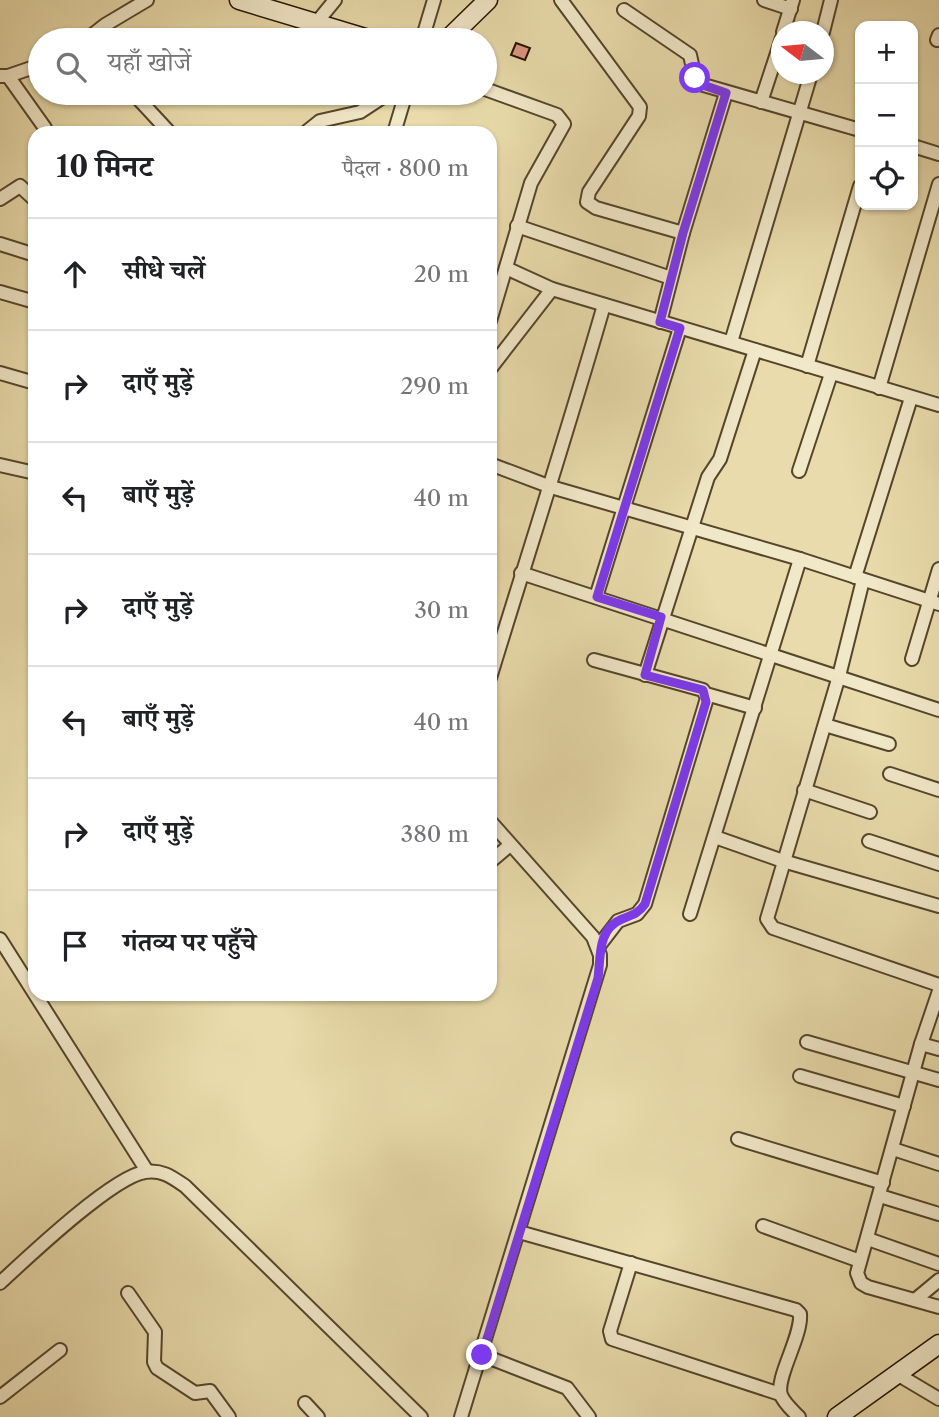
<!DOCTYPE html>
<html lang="hi">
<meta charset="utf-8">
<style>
:root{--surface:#fff;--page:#f2f2f2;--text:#202124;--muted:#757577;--line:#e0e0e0}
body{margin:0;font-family:"Libre Caslon Text","Noto Serif Devanagari",serif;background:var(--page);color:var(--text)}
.controls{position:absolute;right:21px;top:21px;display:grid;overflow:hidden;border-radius:14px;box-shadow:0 2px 5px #0004}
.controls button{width:63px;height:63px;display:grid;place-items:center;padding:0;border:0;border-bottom:2px solid var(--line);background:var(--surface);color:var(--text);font:35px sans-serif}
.compass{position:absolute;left:771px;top:21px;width:63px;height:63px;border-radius:50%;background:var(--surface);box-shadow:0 2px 5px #0004;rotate:286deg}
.stop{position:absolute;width:21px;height:21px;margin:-16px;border:5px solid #7c3aed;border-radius:50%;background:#fff}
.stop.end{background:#7c3aed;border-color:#fff;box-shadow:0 2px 7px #0008}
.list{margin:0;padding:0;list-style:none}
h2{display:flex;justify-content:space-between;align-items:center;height:91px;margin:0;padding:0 28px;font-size:30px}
h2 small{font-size:23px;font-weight:400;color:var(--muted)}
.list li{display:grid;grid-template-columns:46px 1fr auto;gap:21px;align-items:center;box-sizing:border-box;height:112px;padding:0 28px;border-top:2px solid var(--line)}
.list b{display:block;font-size:26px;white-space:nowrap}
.list em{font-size:23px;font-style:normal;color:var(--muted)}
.icon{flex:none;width:38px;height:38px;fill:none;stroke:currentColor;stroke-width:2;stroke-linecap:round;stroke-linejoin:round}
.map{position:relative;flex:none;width:939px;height:1417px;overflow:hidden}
.search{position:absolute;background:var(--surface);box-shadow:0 2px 5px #0004;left:28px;top:28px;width:469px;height:77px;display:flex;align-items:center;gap:18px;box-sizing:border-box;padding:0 24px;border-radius:38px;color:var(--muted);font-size:26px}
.panel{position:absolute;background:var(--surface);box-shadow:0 2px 5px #0004;left:28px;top:126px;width:469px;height:875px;border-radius:21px}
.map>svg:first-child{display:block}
.building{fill:#de9885;stroke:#241300;stroke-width:2}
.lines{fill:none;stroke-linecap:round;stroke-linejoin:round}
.street-casing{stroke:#55452b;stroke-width:16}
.secondary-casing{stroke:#241300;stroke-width:21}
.street{stroke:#f1e8c8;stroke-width:12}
.secondary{stroke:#f1e8c8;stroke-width:18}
.route{stroke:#7c3aed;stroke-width:9}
</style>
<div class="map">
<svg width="939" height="1417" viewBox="0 0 939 1417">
<rect width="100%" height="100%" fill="#e9dbab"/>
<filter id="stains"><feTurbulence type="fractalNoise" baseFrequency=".00286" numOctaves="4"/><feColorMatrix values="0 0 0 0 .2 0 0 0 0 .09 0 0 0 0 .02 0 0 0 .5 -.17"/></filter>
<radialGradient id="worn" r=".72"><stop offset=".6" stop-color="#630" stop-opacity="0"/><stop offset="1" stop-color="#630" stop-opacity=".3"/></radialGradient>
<!-- building -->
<path class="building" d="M516,43L530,48L525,60L511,55Z"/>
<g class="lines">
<!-- street casing -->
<g class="street-casing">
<g id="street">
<path d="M561,0L640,107L639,116L589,192L587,202L596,208L683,233"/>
<path d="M764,0L791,9"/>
<path d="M624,10L690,55L695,78L700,84L860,130"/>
<path d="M317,22L335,0"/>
<path d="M783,32L793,0"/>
<path d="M823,32L831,0"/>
<path d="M86,40L105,25L147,0"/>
<path d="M422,40L434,0"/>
<path d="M937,40L939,35"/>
<path d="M1,76H8L40,65"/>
<path d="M8,76L45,128"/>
<path d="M485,89L557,115L564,124L531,183L490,321"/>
<path d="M133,93L170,133"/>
<path d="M761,102L782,38"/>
<path d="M305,133L320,121L360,112L389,93"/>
<path d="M394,133L406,93"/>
<path d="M913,146L939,154"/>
<path d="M0,199L20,186L35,200"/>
<path d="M517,226L671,278"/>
<path d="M0,244L35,255"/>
<path d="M506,268L552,289L939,405"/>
<path d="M0,292L35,302"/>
<path d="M660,322L683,233L726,93"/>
<path d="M731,342L811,74"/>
<path d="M807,366L860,186"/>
<path d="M490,369L552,289"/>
<path d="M0,373L35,383"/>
<path d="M879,388L939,184"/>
<path d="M490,464L551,487L800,559L939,604"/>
<path d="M0,465L35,473"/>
<path d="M799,471L831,374"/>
<path d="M521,573L939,710"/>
<path d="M855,577L911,398"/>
<path d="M863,580L839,676L767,919L773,928L939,985"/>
<path d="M596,597L680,328"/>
<path d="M912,659L939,569"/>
<path d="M594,660L703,690L707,698L645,904L637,914L618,921L598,947"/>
<path d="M645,675L708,477L720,459L755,350"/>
<path d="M490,678C528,554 568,430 604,305"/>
<path d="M706,694L755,708"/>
<path d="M825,725L889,744"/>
<path d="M890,774L939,790"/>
<path d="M804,790L870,812"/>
<path d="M715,837L783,861L939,906"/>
<path d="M869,841L939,864"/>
<path d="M490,862L510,845"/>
<path d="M690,914L800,559"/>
<path d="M0,939L147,1171"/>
<path d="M939,991L921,1044L857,1273L861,1283L868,1287L939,1307"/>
<path d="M807,1042L939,1080"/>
<path d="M921,1044L939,1049"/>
<path d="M800,1076L904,1106"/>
<path d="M738,1139L883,1183"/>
<path d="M893,1149L939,1164"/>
<path d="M880,1196L939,1214"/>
<path d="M763,1226L860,1261"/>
<path d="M519,1232L796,1310L800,1314C802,1337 775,1378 781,1395C784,1403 793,1411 799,1417"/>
<path d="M868,1239L939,1264"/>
<path d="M631,1263L610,1331L612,1339L780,1394"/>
<path d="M0,1283C27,1258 112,1177 145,1172C161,1169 172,1177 185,1186L421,1417"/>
<path d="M128,1293L155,1332L154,1362L157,1368L195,1393L210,1391L229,1417"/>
<path d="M915,1300L939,1280"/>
<path d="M482,1355L567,1388L589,1417"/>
<path d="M897,1374L939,1399"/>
<path d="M0,1397L60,1350"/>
<path d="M305,1403L318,1417"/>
<path d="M461,1417L600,965V955L593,937L490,821"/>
</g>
</g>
<!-- secondary casing -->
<g class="secondary-casing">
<g id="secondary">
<path d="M239,0L372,40"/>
<path d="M447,40L488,0"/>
<path d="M837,1417L939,1344"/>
</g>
</g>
<!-- street -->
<use href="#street" class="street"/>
<!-- secondary -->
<use href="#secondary" class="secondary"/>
</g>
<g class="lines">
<!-- route -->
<path class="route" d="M482,1355L598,978C601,957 597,929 622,919C632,915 638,914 645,904L706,702L703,690L645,675L661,617L597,597L680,328L660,322L683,233L726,93L700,84L695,78"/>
</g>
<rect width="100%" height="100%" filter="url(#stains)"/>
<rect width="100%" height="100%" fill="url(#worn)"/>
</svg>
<div class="controls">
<button>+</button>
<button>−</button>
<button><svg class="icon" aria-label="locate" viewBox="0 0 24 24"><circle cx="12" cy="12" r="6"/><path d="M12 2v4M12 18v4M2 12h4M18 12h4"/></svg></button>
</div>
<svg class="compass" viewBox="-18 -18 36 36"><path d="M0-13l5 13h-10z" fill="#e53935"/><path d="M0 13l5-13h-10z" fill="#757577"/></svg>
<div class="stop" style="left:695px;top:78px"></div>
<div class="stop end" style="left:482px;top:1355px"></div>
<div class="search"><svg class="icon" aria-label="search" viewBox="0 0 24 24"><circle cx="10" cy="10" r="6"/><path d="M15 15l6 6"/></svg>यहाँ खोजें</div>
<section class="panel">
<h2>10 मिनट<small>पैदल · 800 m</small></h2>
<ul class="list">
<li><svg class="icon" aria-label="ahead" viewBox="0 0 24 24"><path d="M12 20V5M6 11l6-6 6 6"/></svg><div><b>सीधे चलें</b></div><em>20 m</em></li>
<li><svg class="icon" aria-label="right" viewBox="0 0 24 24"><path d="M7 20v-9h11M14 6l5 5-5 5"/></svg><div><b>दाएँ मुड़ें</b></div><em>290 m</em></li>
<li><svg class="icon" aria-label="left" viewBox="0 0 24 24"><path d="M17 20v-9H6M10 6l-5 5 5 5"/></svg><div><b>बाएँ मुड़ें</b></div><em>40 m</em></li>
<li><svg class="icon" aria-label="right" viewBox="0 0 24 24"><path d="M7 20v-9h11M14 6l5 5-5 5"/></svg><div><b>दाएँ मुड़ें</b></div><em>30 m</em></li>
<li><svg class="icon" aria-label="left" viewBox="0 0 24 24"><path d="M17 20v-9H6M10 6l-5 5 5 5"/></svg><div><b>बाएँ मुड़ें</b></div><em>40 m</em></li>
<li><svg class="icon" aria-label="right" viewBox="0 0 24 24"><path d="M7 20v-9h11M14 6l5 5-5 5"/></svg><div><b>दाएँ मुड़ें</b></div><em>380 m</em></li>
<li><svg class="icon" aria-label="arrive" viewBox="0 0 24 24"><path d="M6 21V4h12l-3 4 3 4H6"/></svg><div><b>गंतव्य पर पहुँचे</b></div></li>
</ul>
</section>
</div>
